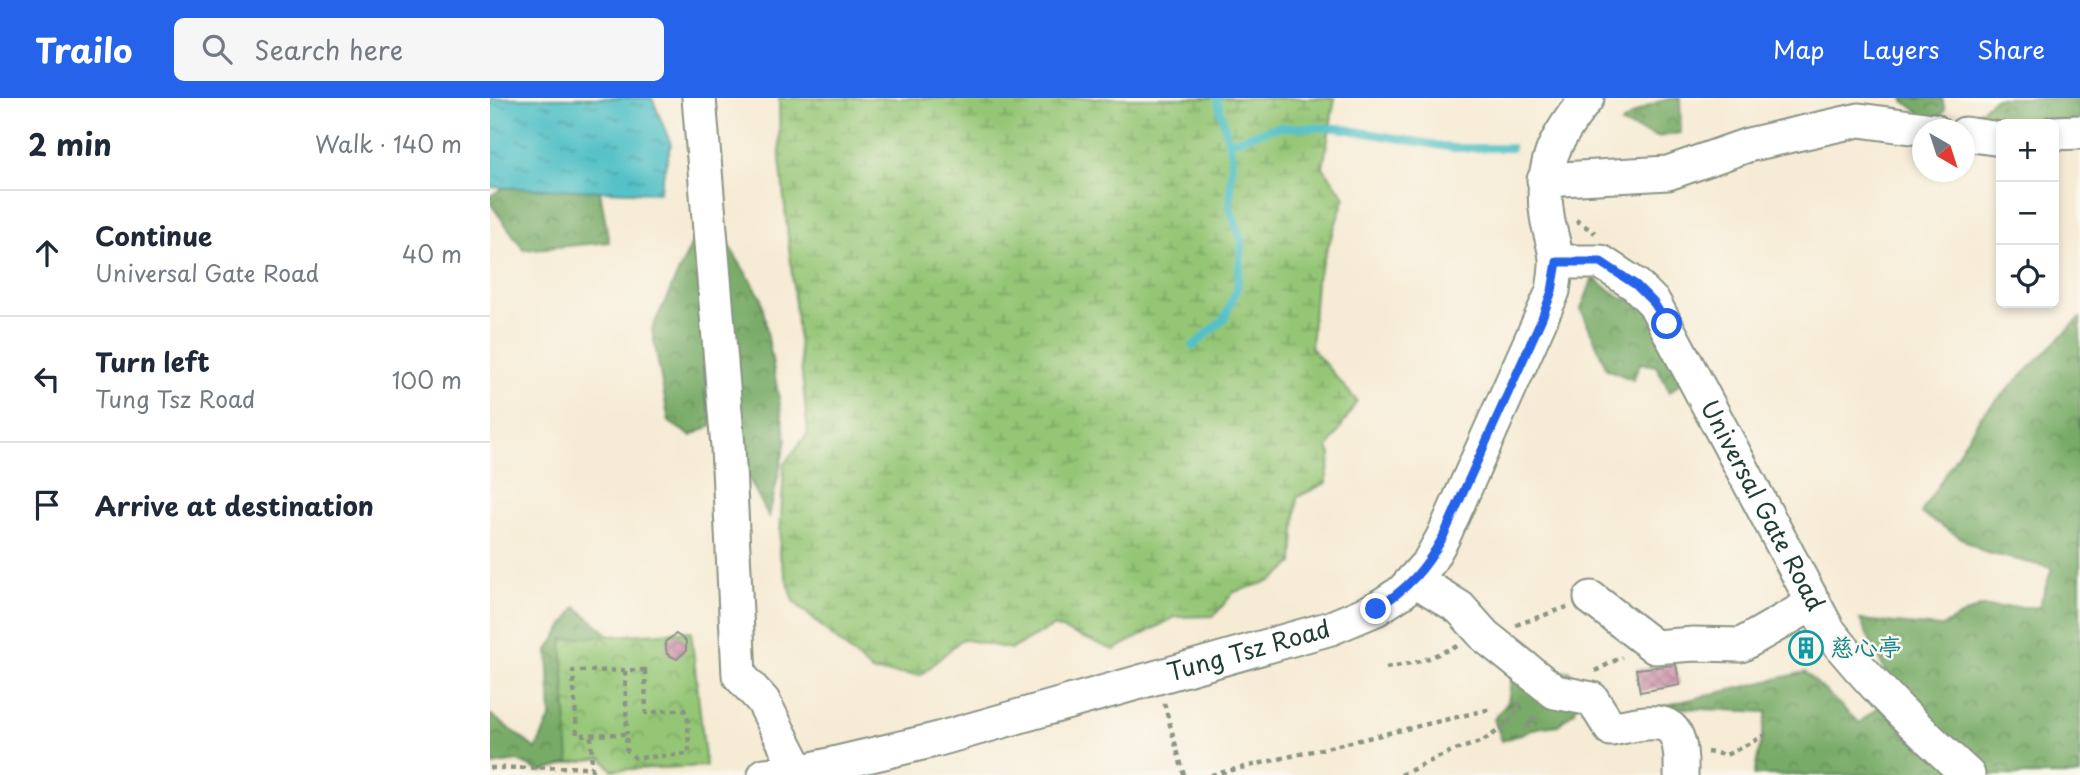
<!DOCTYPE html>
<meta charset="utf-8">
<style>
:root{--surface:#fff;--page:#f6f6f7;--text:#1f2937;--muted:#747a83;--line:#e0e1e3;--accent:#2563eb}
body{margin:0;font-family:"Playpen Sans","LXGW WenKai TC",sans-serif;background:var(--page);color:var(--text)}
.controls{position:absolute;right:21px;top:21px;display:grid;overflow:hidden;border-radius:10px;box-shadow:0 4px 10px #0003}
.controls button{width:63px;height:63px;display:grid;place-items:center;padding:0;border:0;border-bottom:2px solid var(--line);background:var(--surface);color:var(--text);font:35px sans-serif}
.compass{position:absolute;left:1422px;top:21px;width:63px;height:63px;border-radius:50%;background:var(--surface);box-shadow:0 4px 10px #0003;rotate:141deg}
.stop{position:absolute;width:21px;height:21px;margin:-16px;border:5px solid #2563eb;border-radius:50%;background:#fff}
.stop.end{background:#2563eb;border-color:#fff;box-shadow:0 2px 7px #0008}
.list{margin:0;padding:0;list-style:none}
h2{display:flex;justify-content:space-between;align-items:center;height:91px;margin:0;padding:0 28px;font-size:30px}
h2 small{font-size:23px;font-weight:400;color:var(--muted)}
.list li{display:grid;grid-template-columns:46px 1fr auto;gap:21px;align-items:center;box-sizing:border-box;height:126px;padding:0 28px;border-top:2px solid var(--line)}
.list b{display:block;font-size:26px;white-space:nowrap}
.list p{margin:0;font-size:23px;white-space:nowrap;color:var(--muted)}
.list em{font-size:23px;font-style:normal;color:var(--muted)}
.icon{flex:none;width:38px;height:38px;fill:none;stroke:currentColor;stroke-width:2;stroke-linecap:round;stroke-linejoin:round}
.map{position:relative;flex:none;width:1590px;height:677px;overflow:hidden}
header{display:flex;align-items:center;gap:42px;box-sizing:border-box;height:98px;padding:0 35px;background:var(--accent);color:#fff}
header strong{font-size:33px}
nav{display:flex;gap:38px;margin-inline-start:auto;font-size:24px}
.search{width:490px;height:63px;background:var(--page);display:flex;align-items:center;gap:18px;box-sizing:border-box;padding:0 24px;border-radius:10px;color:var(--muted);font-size:26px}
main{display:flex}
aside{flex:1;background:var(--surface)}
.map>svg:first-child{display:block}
.forest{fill:url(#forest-crowns);stroke:#4c744e;stroke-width:2}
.wetland{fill:url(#wetland-marsh);stroke:#5a8255;stroke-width:2}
.park{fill:url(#park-crowns);stroke:#5a8255;stroke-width:2}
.water{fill:url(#water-ripples);stroke:#397f7e;stroke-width:2}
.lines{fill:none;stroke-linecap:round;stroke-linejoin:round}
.stream{stroke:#53c1c7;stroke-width:8}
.building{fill:url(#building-cross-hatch)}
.minor-casing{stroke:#8a9484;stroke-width:37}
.path{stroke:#8a9484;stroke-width:4.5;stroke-dasharray:5 5;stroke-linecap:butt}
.minor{stroke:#fff;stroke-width:33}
.route{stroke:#2563eb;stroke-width:9}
.labels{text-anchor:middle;stroke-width:5;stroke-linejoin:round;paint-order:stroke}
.street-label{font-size:24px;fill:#1f3d34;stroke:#fbf7ec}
.culture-label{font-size:24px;fill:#0d838f;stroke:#fbf7ec;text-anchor:start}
</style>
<header>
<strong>Trailo</strong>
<div class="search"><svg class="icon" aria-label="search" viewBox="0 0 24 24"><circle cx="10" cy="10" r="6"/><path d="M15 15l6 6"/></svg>Search here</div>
<nav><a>Map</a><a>Layers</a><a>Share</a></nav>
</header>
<main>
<aside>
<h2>2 min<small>Walk · 140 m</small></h2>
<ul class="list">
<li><svg class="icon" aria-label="ahead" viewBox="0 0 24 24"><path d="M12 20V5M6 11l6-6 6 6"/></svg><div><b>Continue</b><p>Universal Gate Road</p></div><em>40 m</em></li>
<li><svg class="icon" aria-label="left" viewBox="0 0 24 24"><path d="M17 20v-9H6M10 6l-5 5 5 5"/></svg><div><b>Turn left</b><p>Tung Tsz Road</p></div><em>100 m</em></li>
<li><svg class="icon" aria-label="arrive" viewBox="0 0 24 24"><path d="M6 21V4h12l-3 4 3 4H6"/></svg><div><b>Arrive at destination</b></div></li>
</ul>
</aside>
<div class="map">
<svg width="1590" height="677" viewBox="0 0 1590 677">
<defs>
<pattern id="forest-crowns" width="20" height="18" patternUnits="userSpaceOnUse" patternTransform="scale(1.75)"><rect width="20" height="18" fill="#78ab67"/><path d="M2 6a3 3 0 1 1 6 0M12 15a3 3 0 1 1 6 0" fill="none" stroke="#628c56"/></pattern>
<pattern id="wetland-marsh" width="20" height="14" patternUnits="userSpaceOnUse" patternTransform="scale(1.75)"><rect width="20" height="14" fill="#95c676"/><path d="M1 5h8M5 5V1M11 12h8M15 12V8" fill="none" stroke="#79a262"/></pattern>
<pattern id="park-crowns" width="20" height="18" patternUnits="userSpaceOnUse" patternTransform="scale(1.75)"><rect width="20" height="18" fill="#95c676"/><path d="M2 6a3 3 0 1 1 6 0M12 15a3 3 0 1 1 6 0" fill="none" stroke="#79a262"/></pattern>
<pattern id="water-ripples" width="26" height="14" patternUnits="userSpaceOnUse" patternTransform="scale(1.75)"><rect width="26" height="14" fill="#53c1c7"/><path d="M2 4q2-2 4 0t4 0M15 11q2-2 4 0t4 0" fill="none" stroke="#449ea2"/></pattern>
<pattern id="building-cross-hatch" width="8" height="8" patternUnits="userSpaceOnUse" patternTransform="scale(1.75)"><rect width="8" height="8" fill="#cd91ac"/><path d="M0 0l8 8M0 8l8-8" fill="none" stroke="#a6788d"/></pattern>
</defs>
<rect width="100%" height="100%" fill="#fbf7ec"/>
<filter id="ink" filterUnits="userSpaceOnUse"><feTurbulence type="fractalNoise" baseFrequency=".0143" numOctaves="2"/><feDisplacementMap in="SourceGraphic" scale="14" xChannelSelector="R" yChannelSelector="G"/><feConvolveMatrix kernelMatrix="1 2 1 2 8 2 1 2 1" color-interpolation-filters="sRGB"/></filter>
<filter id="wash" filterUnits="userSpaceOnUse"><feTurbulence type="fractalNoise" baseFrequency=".00686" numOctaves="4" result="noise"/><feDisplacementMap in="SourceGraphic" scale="28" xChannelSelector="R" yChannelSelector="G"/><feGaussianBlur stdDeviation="1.57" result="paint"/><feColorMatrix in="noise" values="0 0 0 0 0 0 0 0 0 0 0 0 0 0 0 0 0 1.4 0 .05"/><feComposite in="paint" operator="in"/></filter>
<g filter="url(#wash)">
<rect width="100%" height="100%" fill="#f6ebd5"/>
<!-- forest -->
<g class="forest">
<path d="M1190,0L1191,35L1167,39L1131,26C1148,12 1168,0 1190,0Z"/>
<path d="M1413,0H1452L1455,12L1443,25L1414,3Z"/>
<path d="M1505,0H1590V21L1564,26L1476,24Z"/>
<path d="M48,71H106L119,144L34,152L0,105V98Z"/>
<path d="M217,113L271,199L296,342L279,419L214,294L222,318V327L201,338L179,324L162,231Z"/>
<path d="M1103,180L1135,202L1160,194L1208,268L1180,294L1166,268L1150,265L1143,282L1117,271L1091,211Z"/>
<path d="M1590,220V677H1264L1277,614L1169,609L1315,574L1369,625L1406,595L1370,522L1450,529L1489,509H1549L1562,470L1494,454L1431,415L1491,318Z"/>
<path d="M86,509L129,545L94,660L51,674L28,663L0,667V616L46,651L61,618L58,552Z"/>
<path d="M1023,570L1050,576L1079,573L1094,586L1085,613L1068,627L1047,630L1012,643L1004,621L1018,604Z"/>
</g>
<!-- wetland -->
<path class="wetland" d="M289,0H845L833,69L855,99L826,183L821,250L867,303L838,350L841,356L836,385L807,399L803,465L783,482L744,494L724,518L685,519L624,552L564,528L521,551L472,541L431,577L383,574L304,504L289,456L294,366L318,335L290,60Z"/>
<!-- park -->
<path class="park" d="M201,533L216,668L122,672L112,660L79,665L72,541Z"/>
<!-- water -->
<path class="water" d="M0,0H162L181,46L169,95L0,89Z"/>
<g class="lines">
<!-- stream -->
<g class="stream">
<path d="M739,44L787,29L848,30L963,50H1021"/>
<path d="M703,248L734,221L747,191L752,144L740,110L742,56L727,0"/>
</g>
</g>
<g id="blocks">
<!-- building -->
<g class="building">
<path d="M186,536L196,543V553L187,561L177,556L175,544Z"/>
<path d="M1186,567L1190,587L1150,594L1146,571Z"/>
</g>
</g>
</g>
<g filter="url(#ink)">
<use href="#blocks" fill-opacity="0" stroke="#8a9484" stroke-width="2"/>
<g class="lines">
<!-- minor casing -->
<g class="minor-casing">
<g id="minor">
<path d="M209,0L238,349L249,577L273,603L309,674"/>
<path d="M1564,35L1590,34"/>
<path d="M1475,36L1511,41"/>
<path d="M1054,82L1178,75L1258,47L1369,22L1443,32"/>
<path id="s1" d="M1067,164H1111L1146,187L1164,205L1338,532C1380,586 1428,631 1478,677"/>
<path d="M924,481L970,510L995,538L1065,594L1102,601L1121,631C1171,621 1193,615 1191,677"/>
<path d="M1101,500L1165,549L1204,546L1251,547L1324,505"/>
<path id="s2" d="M275,677L309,674L445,642L841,530L886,511L912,494L939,464L953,439L1063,193C1064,184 1066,175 1066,166C1067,151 1059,134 1057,118C1049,67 1066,39 1097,0"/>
</g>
</g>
<!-- path -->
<g class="path">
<path d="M1086,122L1105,135"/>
<path d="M1026,527L1077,509"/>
<path d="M896,570L931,563L968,548"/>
<path d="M155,572L156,615L194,611L198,622L199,656L145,660L136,651L137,636L87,637L83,573Z"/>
<path d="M135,573L137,636"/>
<path d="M1105,573L1132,559"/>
<path d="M674,605L694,677"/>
<path d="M1036,630L1049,614"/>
<path d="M101,638L102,677"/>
<path d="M1217,654L1236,657L1276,637"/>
<path d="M0,670L102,669"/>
<path d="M721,677L1001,611"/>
<path d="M911,677L962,653L993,643L1015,628L1030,610L1027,600"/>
</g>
<!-- minor -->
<use href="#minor" class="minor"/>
</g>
</g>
<g class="lines" filter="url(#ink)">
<!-- route -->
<path class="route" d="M886,511C918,490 935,472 953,439L1052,220L1062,193L1067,164H1111L1146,187L1164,205L1177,226"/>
</g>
<!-- icons -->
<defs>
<g id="building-ring" transform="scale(1.75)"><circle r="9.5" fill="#fbf7ec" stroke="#0f9aa8" stroke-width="1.5"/><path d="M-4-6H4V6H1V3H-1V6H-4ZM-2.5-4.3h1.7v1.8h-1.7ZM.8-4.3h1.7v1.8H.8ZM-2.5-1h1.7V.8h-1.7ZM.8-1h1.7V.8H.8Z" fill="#0f9aa8"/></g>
</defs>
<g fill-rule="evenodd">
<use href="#building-ring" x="1316" y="550"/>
</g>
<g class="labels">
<!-- street labels -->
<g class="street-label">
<text dy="8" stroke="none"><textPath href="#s1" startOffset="341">Universal Gate Road</textPath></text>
<text dy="8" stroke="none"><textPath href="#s2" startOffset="500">Tung Tsz Road</textPath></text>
</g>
<!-- culture labels -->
<g class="culture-label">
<text x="1340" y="558">慈心亭</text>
</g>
</g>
</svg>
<div class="controls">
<button>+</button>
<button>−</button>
<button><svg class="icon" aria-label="locate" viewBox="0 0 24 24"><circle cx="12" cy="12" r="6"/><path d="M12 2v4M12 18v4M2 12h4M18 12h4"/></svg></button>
</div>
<svg class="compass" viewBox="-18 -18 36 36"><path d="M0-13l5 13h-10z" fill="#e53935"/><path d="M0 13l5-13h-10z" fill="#747a83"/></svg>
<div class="stop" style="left:1177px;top:226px"></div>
<div class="stop end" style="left:886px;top:511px"></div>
</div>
</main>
